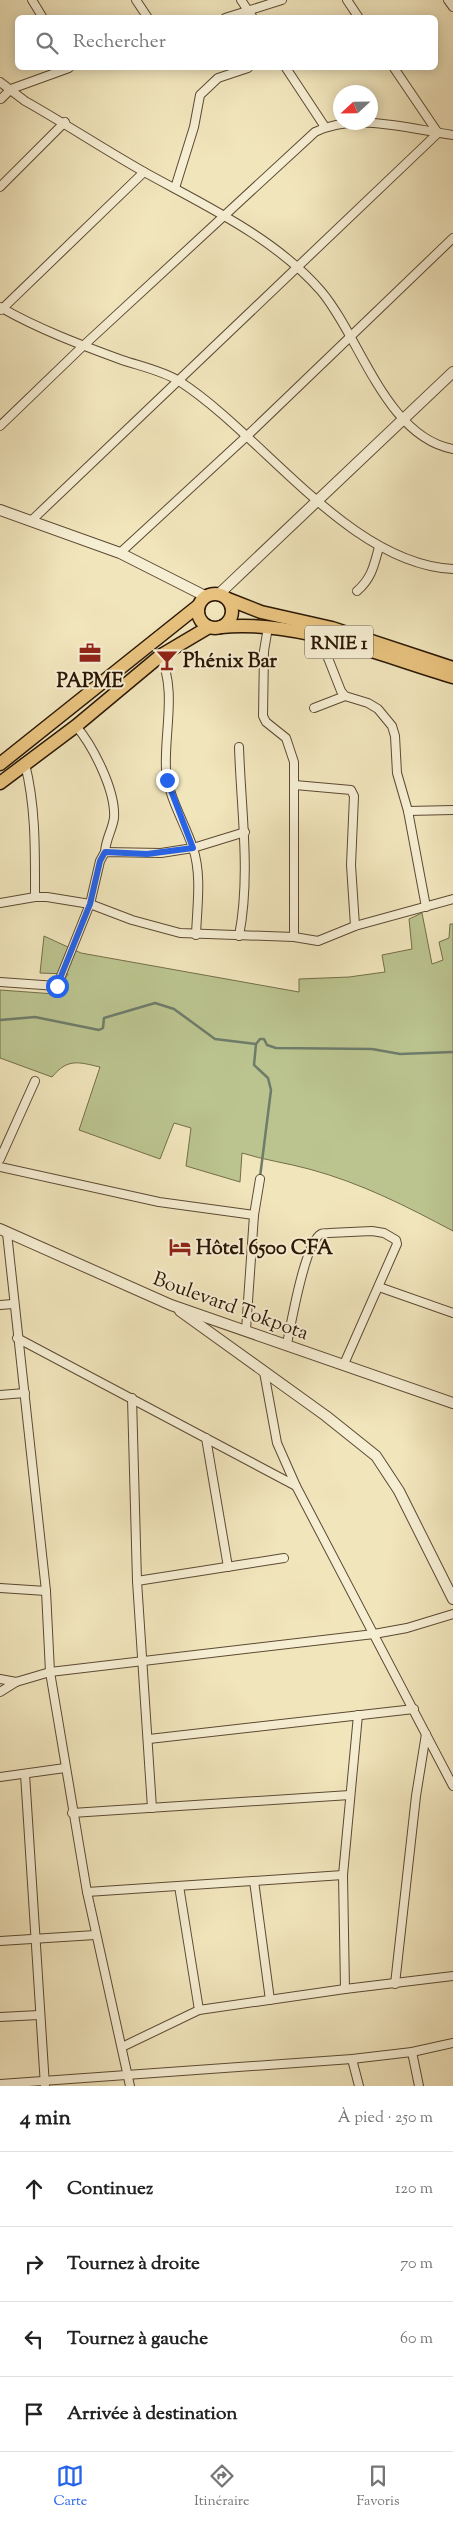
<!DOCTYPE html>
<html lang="fr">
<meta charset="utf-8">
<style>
:root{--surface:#fff;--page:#f6f6f6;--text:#222;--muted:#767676;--line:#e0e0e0;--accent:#2563eb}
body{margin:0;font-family:"Sorts Mill Goudy",serif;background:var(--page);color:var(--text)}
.compass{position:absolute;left:333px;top:85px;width:45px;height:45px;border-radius:50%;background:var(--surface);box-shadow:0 2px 12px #0003;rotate:248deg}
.stop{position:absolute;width:15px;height:15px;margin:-11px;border:4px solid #2563eb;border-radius:50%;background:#fff}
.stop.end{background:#2563eb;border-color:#fff;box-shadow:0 1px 5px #0008}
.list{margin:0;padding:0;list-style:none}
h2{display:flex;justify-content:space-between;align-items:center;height:65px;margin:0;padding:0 20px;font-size:21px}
h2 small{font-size:16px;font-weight:400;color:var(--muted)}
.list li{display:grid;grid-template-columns:32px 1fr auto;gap:15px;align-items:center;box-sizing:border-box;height:75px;padding:0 20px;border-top:1px solid var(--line)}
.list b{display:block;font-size:19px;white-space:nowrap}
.list em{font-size:16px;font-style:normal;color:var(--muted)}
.icon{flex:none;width:28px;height:28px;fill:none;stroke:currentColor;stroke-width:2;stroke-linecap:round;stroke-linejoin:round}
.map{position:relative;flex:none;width:453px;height:2086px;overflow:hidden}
.search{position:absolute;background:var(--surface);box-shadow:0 2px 12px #0003;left:15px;right:15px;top:15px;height:55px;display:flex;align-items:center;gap:12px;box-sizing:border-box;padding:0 18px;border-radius:8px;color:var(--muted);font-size:19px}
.sheet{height:365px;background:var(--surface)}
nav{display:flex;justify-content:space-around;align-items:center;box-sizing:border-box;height:70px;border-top:1px solid var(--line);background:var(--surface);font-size:14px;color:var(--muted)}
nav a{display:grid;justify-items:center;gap:2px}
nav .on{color:var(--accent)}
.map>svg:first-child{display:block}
.green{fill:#bbc48f;stroke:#736e4a}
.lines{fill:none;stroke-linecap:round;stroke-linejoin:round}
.stream{stroke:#6e7c6a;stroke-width:2.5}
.minor-casing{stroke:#5c4a33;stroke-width:10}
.tertiary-casing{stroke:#5c4a33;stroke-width:12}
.trunk-casing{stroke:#2b1705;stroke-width:15}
.minor{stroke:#f6eed3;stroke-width:8}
.tertiary{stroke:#f6eed3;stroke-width:10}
.trunk{stroke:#e8c27e;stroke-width:12}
.route{stroke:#2563eb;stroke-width:6}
.labels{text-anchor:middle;stroke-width:4;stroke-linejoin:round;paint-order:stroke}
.shield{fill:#f6eed3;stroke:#685843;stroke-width:1}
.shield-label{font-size:19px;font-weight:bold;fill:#2b1705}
.poi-label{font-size:20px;font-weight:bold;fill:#2b1705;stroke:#f6eed3;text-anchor:start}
.street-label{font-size:20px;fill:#2b1705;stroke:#f6eed3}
</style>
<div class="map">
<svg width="453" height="2086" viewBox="0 0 453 2086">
<rect width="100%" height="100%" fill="#f1e5bc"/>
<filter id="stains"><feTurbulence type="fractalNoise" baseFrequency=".004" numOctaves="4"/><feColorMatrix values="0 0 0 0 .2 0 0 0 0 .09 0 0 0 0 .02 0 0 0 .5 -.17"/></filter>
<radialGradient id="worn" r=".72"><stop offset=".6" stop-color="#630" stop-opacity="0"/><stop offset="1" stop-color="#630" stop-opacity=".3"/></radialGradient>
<!-- green -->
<path class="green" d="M422,913L432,964L443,960L439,942L449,938L450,924H453V1231C406,1206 361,1183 309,1169C287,1163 264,1160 242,1153L240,1182L186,1166L191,1128L174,1123L160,1159L79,1130L100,1067C78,1062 68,1058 52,1077L0,1058V990L55,994L68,974L40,973L44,936L81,953L299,992V979L349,977L385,972L382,955L412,949L409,919Z"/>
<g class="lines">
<!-- stream -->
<g class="stream">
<path d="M0,1020L35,1017L99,1030L103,1028L104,1018L155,1003L174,1009L215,1039L256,1044"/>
<path d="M260,1177L271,1090L268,1078L254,1065L256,1044L260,1039H264L267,1045L276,1048L372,1049L400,1054L453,1052"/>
</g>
<!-- minor casing -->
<g class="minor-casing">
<g id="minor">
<path d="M32,0L43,18"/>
<path d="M136,0L148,18"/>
<path d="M241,0L253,18"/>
<path d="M347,0L359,18"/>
<path d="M448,0L453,7"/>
<path d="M225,18L282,0"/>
<path d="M286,68L325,127"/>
<path d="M0,82L25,101C66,124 105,150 146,173C206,206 275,238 321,291C360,337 386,437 453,449"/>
<path d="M1,99L11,89L69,68"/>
<path d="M0,187L65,122"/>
<path d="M175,188L194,127L200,95L218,78L248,68"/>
<path d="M0,307C38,329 81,345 122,360C140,366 163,371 179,381C263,435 349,564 453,569"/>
<path d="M1,310L144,172"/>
<path d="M0,426L83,346L315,132C356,112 410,129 453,135"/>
<path d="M31,521L438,133L394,68"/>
<path d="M120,553L248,435L453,238"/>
<path d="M357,591C372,578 374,565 379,547"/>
<path d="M268,627L264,651L263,716L266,722L286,738L294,762V937"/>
<path d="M330,640L327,649L328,658L341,691L345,696L368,703L378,709L392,726L395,736L397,773L408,811L426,907"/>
<path d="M160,656C177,689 164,733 166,769C168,797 184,821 193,848C202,875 197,907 196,935"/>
<path d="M314,708L345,696"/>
<path d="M76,726C93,746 116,791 114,818C112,831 106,838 105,852"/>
<path d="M239,747C241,810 251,874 239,936"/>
<path d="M25,764C36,807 35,853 35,897"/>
<path d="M295,785L351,790L354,796L351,865L355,926"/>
<path d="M408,811L453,810"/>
<path d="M0,903L35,897H47L90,904L132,920L180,933L294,937L318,941L355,926L453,899"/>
<path d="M0,982L57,986L90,904L100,861L105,852L161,853L193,848L245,832"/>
<path d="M0,1159L35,1081"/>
<path d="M0,1167L159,1202L254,1215"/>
<path d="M7,1233L46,1591L50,1672L87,1892L130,2086"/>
<path d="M379,1287L453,1313"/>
<path d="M0,1305L13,1304"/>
<path d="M246,1330L254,1215L260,1179"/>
<path d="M17,1338L296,1486"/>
<path d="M287,1344C291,1324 305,1242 321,1234C323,1233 326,1233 329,1233L372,1231L384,1233L396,1240L397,1244L344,1364"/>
<path d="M264,1372L277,1443L296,1486L453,1786"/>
<path d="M0,1395L25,1393"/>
<path d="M132,1398L137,1581L152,1808"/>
<path d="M206,1438L228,1567"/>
<path d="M137,1581L284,1558"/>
<path d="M0,1588L46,1591"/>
<path d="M0,1679L16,1682L50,1672L374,1634L407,1628L453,1614"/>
<path d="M0,1692L16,1682"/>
<path d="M149,1739L414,1709"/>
<path d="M25,1774L45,2086"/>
<path d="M0,1777L65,1768"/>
<path d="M72,1813L350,1795"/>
<path d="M254,1881L270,2000"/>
<path d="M179,1886L199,2010"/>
<path d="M87,1892L343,1875"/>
<path d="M0,1941L95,1935"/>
<path d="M395,1984L416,1796L426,1734"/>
<path d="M345,1989L343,1875L358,1715"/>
<path d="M0,2017L39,2015"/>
<path d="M122,2047L199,2010L345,1989L453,1976"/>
<path d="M412,2052L419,2086"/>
<path d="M352,2059L359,2086"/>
<path d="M0,2084L352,2059L412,2052L453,2043"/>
</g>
</g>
<!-- tertiary casing -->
<g class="tertiary-casing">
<g id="tertiary">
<path d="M0,510L120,553L205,596"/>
<path d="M219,594L453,372"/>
<path d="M0,1229L171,1305L453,1403"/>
<path d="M180,1311L326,1416L376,1456L399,1491L453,1599"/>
</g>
</g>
<!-- trunk casing -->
<g class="trunk-casing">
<g id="trunk">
<circle cx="215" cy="611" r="17"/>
<path d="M228,599L261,612L332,628L453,668"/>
<path d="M221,627C297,619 381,656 453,677"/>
<path d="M0,764L198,606"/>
<path d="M0,783L76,726L160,656L209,627"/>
</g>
</g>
<!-- minor -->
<use href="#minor" class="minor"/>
<!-- tertiary -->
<use href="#tertiary" class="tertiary"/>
<!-- trunk -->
<use href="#trunk" class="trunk"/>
</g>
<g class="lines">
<!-- route -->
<path class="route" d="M57,986L90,904L100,861L105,852L147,854L193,848L167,780"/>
</g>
<!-- icons -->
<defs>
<g id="office-bare" transform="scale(1.725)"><path d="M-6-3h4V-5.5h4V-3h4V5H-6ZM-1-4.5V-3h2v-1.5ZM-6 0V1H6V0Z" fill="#8f2418" stroke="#f6eed3" stroke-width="2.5" paint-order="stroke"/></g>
<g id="bar-bare" transform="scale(1.725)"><path d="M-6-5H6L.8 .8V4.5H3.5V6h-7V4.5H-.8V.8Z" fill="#8f2418" stroke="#f6eed3" stroke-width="2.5" paint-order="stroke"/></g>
<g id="hotel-bare" transform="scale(1.725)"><path d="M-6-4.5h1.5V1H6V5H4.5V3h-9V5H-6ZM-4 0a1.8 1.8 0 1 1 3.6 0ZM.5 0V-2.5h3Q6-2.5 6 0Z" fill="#8f2418" stroke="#f6eed3" stroke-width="2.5" paint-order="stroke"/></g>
</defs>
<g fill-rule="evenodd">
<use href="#office-bare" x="90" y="653"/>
<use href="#bar-bare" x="167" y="660"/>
<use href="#hotel-bare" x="180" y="1247"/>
</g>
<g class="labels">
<!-- shield labels -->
<rect class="shield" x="305" y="625.5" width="68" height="33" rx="4"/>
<g class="shield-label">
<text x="339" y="649">RNIE 1</text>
</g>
<!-- poi labels -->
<g class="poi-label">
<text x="183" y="667">Phénix Bar</text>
<text x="90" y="687" text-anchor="middle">PAPME</text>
<text x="196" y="1254">Hôtel 6500 CFA</text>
</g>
<!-- street labels -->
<g class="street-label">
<text transform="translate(231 1305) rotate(20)" y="7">Boulevard Tokpota</text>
</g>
</g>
<rect width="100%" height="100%" filter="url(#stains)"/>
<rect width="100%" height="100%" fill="url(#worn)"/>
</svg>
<svg class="compass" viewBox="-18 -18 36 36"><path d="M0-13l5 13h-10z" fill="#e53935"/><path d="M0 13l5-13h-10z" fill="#767676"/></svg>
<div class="stop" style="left:57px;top:986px"></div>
<div class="stop end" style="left:167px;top:780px"></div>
<div class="search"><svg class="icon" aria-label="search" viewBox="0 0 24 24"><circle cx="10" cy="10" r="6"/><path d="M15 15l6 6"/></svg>Rechercher</div>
</div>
<section class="sheet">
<h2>4 min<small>À pied · 250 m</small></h2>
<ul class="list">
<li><svg class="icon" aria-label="ahead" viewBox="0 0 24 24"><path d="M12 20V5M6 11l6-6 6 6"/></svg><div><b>Continuez</b></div><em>120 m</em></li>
<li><svg class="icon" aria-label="right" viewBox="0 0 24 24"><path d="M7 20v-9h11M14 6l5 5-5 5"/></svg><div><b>Tournez à droite</b></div><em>70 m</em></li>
<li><svg class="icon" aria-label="left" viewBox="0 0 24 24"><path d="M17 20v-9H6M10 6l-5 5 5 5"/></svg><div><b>Tournez à gauche</b></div><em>60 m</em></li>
<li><svg class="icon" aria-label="arrive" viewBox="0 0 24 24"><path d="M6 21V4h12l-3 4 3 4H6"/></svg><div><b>Arrivée à destination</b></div></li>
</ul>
</section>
<nav>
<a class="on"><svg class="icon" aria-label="map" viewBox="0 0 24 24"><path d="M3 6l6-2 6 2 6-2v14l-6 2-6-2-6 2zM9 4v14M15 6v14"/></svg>Carte</a>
<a><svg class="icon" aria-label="directions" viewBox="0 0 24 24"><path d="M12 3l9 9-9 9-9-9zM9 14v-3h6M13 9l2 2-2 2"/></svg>Itinéraire</a>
<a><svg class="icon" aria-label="saved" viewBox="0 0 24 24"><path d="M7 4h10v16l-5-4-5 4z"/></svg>Favoris</a>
</nav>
